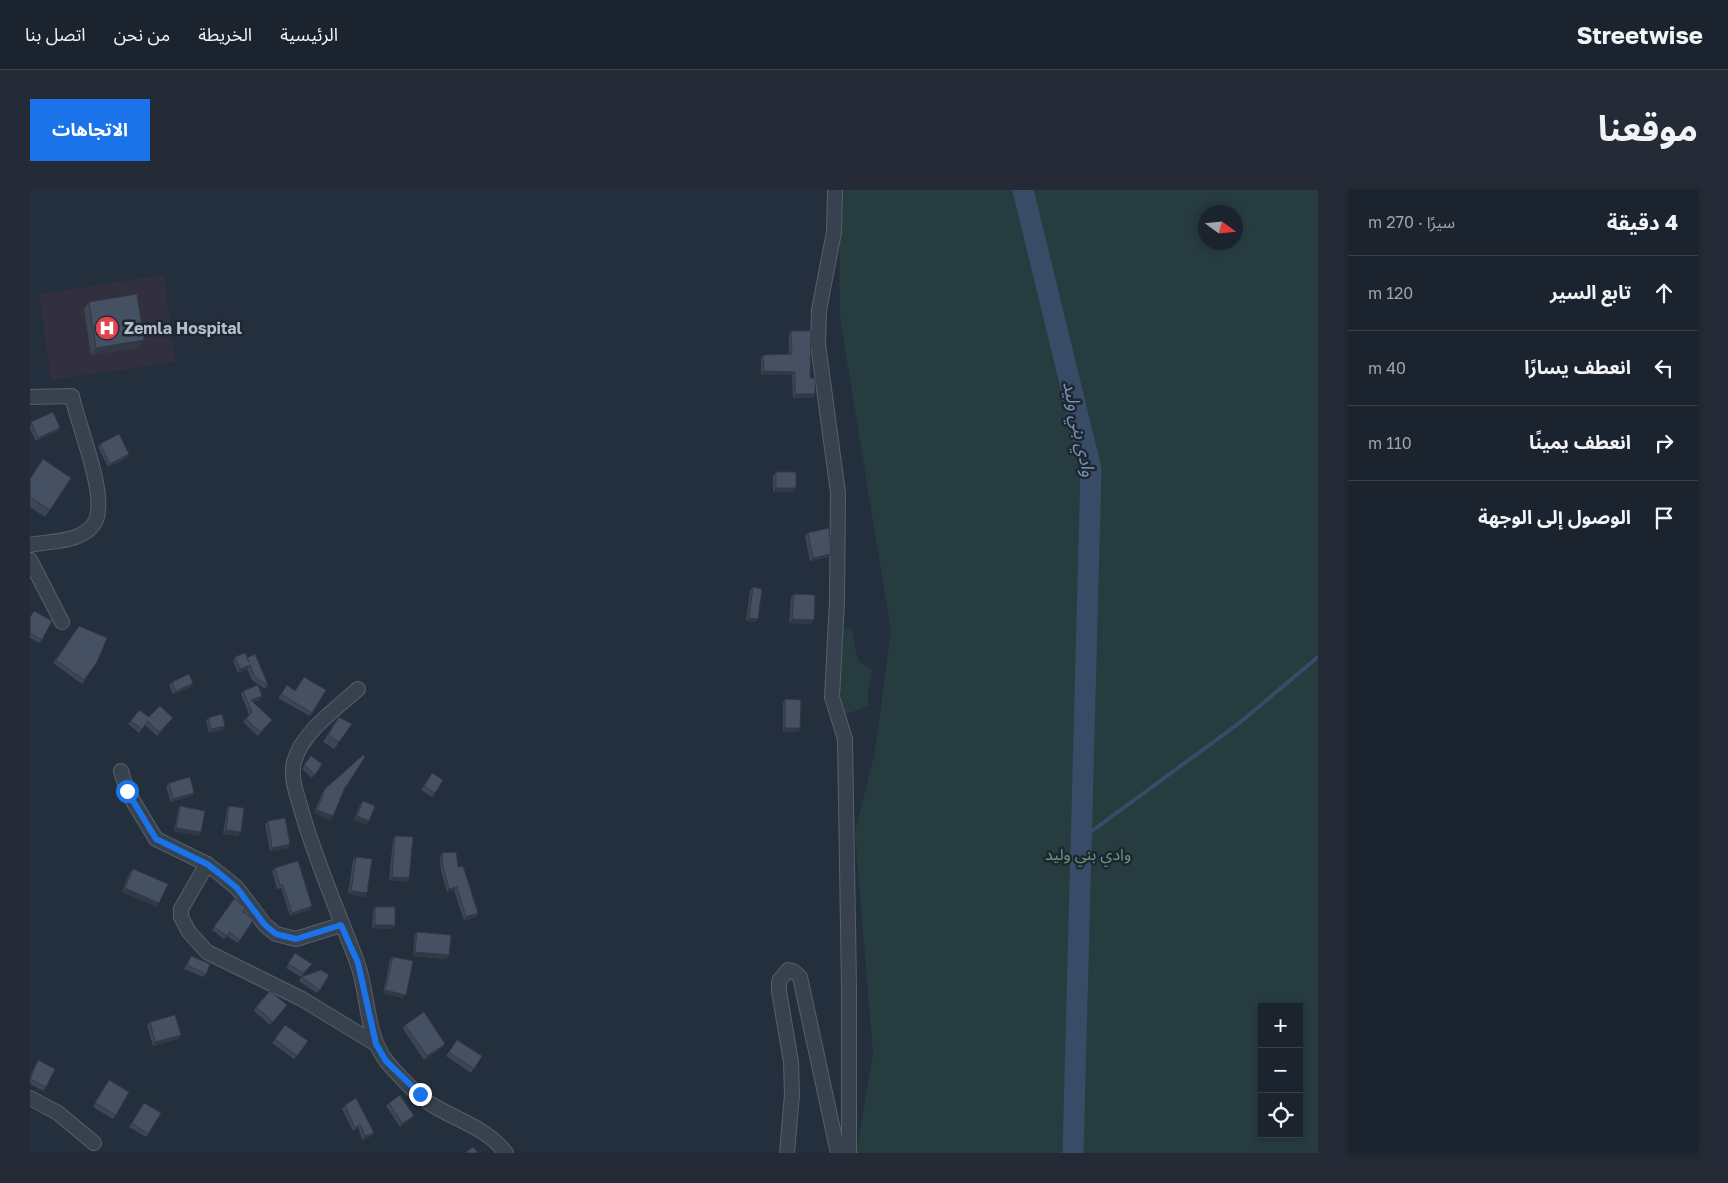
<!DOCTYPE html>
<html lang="ar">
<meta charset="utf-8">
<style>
:root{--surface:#1b232e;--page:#242b36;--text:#f1f3f6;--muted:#a0a4aa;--line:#39404a;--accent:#1a73e8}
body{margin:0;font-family:"Golos Text","Noto Sans Arabic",sans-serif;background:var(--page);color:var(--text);direction:rtl}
.controls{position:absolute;right:15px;bottom:15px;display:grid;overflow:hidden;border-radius:0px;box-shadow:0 2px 8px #0003}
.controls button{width:45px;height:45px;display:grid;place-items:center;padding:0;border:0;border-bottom:1px solid var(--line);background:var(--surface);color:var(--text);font:25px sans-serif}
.compass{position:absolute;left:1168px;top:15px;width:45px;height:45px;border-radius:50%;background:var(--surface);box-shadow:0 2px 8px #0003;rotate:105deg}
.stop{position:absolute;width:15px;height:15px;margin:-11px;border:4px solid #1a73e8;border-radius:50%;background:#fff}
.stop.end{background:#1a73e8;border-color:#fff;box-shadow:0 1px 5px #0008}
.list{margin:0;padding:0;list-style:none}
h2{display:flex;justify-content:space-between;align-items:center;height:65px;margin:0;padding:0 20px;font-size:21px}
h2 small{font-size:16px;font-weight:400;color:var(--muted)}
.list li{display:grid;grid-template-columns:32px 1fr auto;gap:15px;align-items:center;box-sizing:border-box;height:75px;padding:0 20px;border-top:1px solid var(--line)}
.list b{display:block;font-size:19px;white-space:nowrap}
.list em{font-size:16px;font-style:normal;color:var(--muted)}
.icon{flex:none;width:28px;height:28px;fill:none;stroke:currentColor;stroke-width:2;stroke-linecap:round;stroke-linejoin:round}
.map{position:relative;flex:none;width:1288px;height:963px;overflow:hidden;direction:ltr;border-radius:0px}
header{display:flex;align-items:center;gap:30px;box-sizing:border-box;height:70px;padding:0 25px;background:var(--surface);border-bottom:1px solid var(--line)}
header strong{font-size:24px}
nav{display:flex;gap:28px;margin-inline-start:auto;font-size:18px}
.intro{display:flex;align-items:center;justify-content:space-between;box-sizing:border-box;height:120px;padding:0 30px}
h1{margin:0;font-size:35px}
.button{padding:12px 22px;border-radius:0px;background:var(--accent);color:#fff;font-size:18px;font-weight:700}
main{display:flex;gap:30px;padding:0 30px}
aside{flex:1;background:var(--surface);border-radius:0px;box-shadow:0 2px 8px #0003}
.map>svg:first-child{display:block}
.medical{fill:#32303f}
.green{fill:#263c3f;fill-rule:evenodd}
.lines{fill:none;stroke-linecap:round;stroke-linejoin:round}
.stream{stroke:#394c67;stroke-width:4}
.river{stroke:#394c67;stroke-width:21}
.minor-casing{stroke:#565f6c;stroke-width:16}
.minor{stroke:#38414e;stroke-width:14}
.wall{fill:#3b4654}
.shaded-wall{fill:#303945}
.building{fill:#455162;stroke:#303945}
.route{stroke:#1a73e8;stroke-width:6}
.labels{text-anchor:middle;stroke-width:5;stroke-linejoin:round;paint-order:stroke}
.poi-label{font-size:16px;font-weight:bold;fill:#b4bcc9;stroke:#1d2633;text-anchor:start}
.park-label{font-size:16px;fill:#6b9a76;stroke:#1d2633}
.water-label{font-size:18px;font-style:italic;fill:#7c92b1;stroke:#1d2633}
</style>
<header>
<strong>Streetwise</strong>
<nav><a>الرئيسية</a><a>الخريطة</a><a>من نحن</a><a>اتصل بنا</a></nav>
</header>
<div class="intro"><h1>موقعنا</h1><a class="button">الاتجاهات</a></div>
<main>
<aside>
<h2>4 دقيقة<small>سيرًا · 270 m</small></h2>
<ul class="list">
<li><svg class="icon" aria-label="ahead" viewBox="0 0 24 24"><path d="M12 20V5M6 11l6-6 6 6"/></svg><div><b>تابع السير</b></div><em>120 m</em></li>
<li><svg class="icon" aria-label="left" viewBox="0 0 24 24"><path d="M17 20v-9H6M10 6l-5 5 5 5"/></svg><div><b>انعطف يسارًا</b></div><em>40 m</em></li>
<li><svg class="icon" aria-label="right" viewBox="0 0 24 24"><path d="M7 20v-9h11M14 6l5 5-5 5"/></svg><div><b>انعطف يمينًا</b></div><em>110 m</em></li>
<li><svg class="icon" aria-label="arrive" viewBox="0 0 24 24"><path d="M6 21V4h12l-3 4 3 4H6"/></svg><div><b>الوصول إلى الوجهة</b></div></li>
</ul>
</aside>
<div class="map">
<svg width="1288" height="963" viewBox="0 0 1288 963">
<rect width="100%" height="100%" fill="#242f3e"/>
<!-- medical -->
<path class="medical" d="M134,85L145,172L21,190L9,104Z"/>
<!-- green -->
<g class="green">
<path d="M809,0H1288V963H826L843,864L825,643L845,561L861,441L810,128ZM1176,22H1206V52H1176ZM1232,817H1269V944H1232Z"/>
<path d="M821,438L828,471L843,480L837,507L839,516L813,525L807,473L814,447L809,445L810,439Z"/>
</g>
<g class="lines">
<!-- stream -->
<path class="stream" d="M1051,649L1208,534L1288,467"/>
<!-- river -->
<path class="river" d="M993,0L1061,279L1043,963"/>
<!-- minor casing -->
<g class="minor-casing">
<g id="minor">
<path d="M805,0L804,42L789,120L788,154L808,303L807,411L802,507L815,549L819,798V963"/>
<path d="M0,207L42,206C48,236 77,303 66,330C63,338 53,344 46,347C32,352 14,352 0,355"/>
<path d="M0,370L32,432"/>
<path d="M328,499C306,519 272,542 264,572C260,588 267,604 271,619C286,672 308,721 327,772C339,804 335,844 357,872C370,887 387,906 404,916C429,931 458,939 476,963"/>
<path d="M91,581L97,601L126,649L177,674L190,684L207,698L235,735L246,744L266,749L311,735"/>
<path d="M177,674L151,719V727L159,742L177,762L272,809L346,854"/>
<path d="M0,908L28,923L64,953"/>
<path d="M757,963L762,904L761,872L749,801V791L758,780L763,781L770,787L808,963"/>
</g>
</g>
<!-- minor -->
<use href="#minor" class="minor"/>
</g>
<!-- wall -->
<g class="wall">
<path d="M59,112L114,150L109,158L61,165L54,119Z"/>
<path d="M761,141L780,188L785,204L783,208H763L762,185H731V168L733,165L759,164V145Z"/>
<path d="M1,232L30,238L28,241L6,251L0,239Z"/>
<path d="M70,254L97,268L78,277L68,257Z"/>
<path d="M746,282L763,302H743V286Z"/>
<path d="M41,288L15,327L0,317V289Z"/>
<path d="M778,343L799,367L780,371L775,346Z"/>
<path d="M723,397L726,432L716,431L720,401Z"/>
<path d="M764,404L784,430L781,434L759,433L761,407Z"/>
<path d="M4,421L12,450L9,453L0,448V426H1Z"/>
<path d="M49,436L67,472L52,494L23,473Z"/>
<path d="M205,467L217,468L238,495L235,499L222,490L217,479L208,483L203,471Z"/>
<path d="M142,492L163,493L161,497L143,504L139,495Z"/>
<path d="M257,495L265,501L296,500L280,526L248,508Z"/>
<path d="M213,501L230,510L223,512L239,534L228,546L213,532L219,525L211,504Z"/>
<path d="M755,509L770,538L768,542H753V513Z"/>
<path d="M109,520L119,527L143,528L127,546L115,535L109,543L98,534Z"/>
<path d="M309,527L322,534L304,559L293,552L304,534Z"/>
<path d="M178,528L195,536L192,540L179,543L176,531Z"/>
<path d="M333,565L315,599L314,598L303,626L300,630L284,623L292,603L295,599Z"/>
<path d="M281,566L292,574L282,588L272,579Z"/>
<path d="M399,587L405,603L402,607L391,600Z"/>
<path d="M139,593L164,603L162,606L141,612L136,597Z"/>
<path d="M333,611L339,631L336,634L324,630L330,615Z"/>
<path d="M150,616L171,642L169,646L144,641L148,620Z"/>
<path d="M199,616L208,646L193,644L197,619Z"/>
<path d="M238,631L258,658L240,661L235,635Z"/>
<path d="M365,646L379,688L376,692L359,690L363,649Z"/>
<path d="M412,663L428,677L446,727L434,731L424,700L417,702L411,681L410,667Z"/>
<path d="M326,667L335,707L318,704L323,670Z"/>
<path d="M245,678L280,720L260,726L251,698L247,699L242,681Z"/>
<path d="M103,679L127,717L92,702L100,682Z"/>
<path d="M204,709L213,722L224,729L208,753L197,746L194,749L182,740Z"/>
<path d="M345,717L365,735L363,739L342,738L343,720Z"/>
<path d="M387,742L416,769L383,766L385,745Z"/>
<path d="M265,763L282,774L271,787L256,778Z"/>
<path d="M161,766L176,784L173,787L154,779Z"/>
<path d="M363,767L373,808L353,803L360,770Z"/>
<path d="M299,785L287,803L269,791L271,787Z"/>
<path d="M257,815L240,835L224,821L226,817Z"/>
<path d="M120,832L151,845L148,849L123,856L117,835Z"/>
<path d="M375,835L413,857L394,870L373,839Z"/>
<path d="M245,849L278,851L264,869L242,853Z"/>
<path d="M427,850L452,866L441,883L416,866Z"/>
<path d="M8,870L16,897L13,901L0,894V886Z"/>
<path d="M76,894L86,925L83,929L63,917Z"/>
<path d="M114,913L131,923L116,947L99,937Z"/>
<path d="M359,913L384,926L381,929L370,937L356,916Z"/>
<path d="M315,915L341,946L332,950L328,937L323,941L312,919Z"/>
</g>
<!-- shaded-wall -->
<g class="shaded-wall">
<path d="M114,150L109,158L61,165L66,158Z"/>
<path d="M734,181L765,182L762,185H731Z"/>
<path d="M765,204H785L783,208H763Z"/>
<path d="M30,238L28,241L6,251L8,248Z"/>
<path d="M99,264L97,268L78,277L80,274Z"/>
<path d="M746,298H766L763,302H743Z"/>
<path d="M801,364L799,367L780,371L783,368Z"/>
<path d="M719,428L728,429L726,432L716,431Z"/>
<path d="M762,429L784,430L781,434L759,433Z"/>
<path d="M220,475L217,479L208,483L210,479Z"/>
<path d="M163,493L161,497L143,504L146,501Z"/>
<path d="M232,506L230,510L218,514L221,510Z"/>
<path d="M195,536L192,540L179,543L181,539Z"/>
<path d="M755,538H770L768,542H753Z"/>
<path d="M164,603L162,606L141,612L143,609Z"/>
<path d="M287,620L303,626L300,630L284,623Z"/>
<path d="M327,626L339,631L336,634L324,630Z"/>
<path d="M146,638L171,642L169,646L144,641Z"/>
<path d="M196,640L211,642L208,646L193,644Z"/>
<path d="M260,654L258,658L240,661L242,658Z"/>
<path d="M362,687L379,688L376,692L359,690Z"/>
<path d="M427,697L424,700L417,702L419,699Z"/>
<path d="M95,698L129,713L127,717L92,702Z"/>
<path d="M321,701L337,703L335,707L318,704Z"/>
<path d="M282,716L280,720L260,726L262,723Z"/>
<path d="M448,723L446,727L434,731L436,727Z"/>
<path d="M345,735H365L363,739L342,738Z"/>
<path d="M385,762L419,765L416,769L383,766Z"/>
<path d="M355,800L376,805L373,808L353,803Z"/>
<path d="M151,845L148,849L123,856L125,852Z"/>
<path d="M415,854L413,857L394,870L397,866Z"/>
<path d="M384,926L381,929L370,937L372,933Z"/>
<path d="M344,943L341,946L332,950L335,946Z"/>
</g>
<!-- building -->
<g class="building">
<path d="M107,104L114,150L66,158L59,112Z"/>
<path d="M761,141H781L780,188H785V204H765V182L734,181L733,165L762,164Z"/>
<path d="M23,222L30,238L8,248L1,232Z"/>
<path d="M89,244L99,264L80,274L70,254Z"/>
<path d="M13,269L41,288L20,320L0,307V289Z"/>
<rect x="746" y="282" width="20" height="16"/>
<path d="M799,338L801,364L783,368L778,343Z"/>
<path d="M723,397L732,399L728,429L719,428Z"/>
<path d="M764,404L785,405L784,430L762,429Z"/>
<path d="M4,421L22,431L12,450L0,443V426H1Z"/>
<path d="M49,436L77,448L67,472L54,490L26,470Z"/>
<path d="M215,463L219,472L217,468L225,464L238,495L225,487L220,475L210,479L205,467Z"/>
<path d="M159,484L163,493L146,501L142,492Z"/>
<path d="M274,487L296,500L282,523L251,504L257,495L265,501Z"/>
<path d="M228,495L232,506L221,510L242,530L230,542L216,529L222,522L213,501Z"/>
<path d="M755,509L771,510L770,538H755Z"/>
<path d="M130,516L143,528L129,542L118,531L112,539L101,531L109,520L119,527Z"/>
<path d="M192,524L195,536L181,539L178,528Z"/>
<path d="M309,527L322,534L309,552L298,545Z"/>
<path d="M333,565L335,567L317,595H316L303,626L287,620L295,599Z"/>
<path d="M281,566L292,574L285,585L274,575Z"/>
<path d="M402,583L413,590L405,603L394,596Z"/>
<path d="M160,587L164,603L143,609L139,593Z"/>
<path d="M333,611L345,616L339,631L327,626Z"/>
<path d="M150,616L175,621L171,642L146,638Z"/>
<path d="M199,616L214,618L211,642L196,640Z"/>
<path d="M255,628L260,654L242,658L238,631Z"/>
<path d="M365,646L383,647L379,688L362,687Z"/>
<path d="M426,662L428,677L433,676L448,723L436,727L427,697L419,699L413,677L412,663Z"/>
<path d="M326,667L342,669L337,703L321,701Z"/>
<path d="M268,671L282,716L262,723L253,695H250L245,678Z"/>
<path d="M103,679L138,694L129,713L95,698Z"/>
<path d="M204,709L216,718L213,722L224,729L210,750L199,742L197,746L184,737Z"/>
<rect x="345" y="717" width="20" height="18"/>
<path d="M387,742L421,745L419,765L385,762Z"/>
<path d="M265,763L282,774L273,783L258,774Z"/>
<path d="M161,766L180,774L176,784L157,775Z"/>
<path d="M363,767L383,771L376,805L355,800Z"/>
<path d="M291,780L299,785L290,800L271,787Z"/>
<path d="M240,801L257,815L243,832L226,817Z"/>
<path d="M394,822L415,854L397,866L375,835Z"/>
<path d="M145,825L151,845L125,852L120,832Z"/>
<path d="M255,835L278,851L267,866L245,849Z"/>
<path d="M427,850L452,866L444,879L419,862Z"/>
<path d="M8,870L25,879L16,897L0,889Z"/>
<path d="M79,890L99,902L86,925L65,913Z"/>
<path d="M370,905L384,926L372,933L359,913Z"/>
<path d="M326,908L344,943L335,946L330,934L325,938L315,915Z"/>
<path d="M114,913L131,923L118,944L102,933Z"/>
<path d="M443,957L448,963H435Z"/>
</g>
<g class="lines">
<!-- route -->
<path class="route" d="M97,601L126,649L177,674L190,684L207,698L235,735L246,744L266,749L311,735L328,773L346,854L356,871L390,904"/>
</g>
<!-- icons -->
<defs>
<g id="hospital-disc" transform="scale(1.25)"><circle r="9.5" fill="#e0444e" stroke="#1d2633"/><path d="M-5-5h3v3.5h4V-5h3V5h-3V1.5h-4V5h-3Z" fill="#fff"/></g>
</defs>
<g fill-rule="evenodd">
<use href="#hospital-disc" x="77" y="138"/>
</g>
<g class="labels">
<!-- poi labels -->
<g class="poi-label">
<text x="94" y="144">Zemla Hospital</text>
</g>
<!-- park labels -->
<g class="park-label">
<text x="1058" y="670">وادي بني وليد</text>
</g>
<!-- water labels -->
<g class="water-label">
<text transform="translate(1049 239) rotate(78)" y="6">وادي بني وليد</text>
</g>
</g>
</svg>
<div class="controls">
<button>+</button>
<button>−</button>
<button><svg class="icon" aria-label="locate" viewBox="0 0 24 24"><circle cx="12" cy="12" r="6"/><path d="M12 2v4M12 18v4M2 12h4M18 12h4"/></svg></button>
</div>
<svg class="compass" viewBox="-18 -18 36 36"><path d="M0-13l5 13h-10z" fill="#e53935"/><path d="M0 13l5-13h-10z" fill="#a0a4aa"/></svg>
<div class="stop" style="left:97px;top:601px"></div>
<div class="stop end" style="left:390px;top:904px"></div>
</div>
</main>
